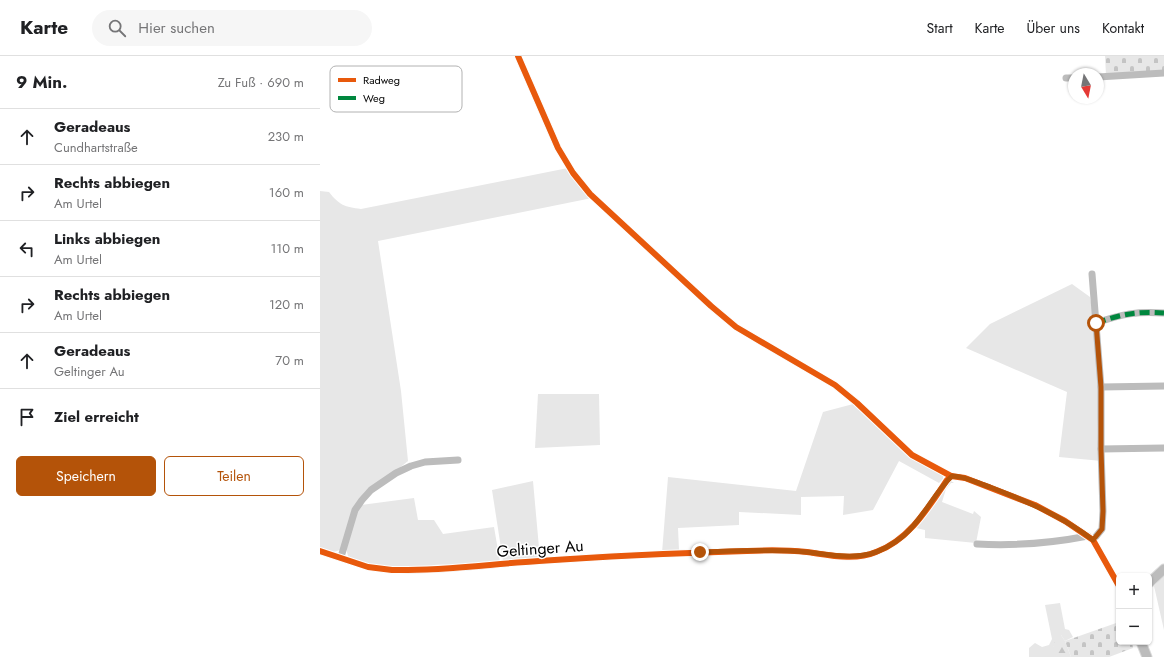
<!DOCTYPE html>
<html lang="de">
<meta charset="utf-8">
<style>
:root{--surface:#fff;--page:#f6f6f6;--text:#202124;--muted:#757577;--line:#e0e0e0;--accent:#b45309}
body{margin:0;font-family:Jost,sans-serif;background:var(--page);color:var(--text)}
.controls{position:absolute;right:12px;bottom:12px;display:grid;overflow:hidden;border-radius:6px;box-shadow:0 1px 3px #0004}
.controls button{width:36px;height:36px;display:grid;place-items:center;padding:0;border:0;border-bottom:1px solid var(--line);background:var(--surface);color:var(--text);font:20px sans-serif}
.compass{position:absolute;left:748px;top:12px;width:36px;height:36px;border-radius:50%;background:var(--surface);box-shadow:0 1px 3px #0004;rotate:170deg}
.stop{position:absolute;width:12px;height:12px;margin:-9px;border:3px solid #b45309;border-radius:50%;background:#fff}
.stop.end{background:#b45309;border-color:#fff;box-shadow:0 1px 4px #0008}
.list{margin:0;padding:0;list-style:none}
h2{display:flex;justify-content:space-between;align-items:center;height:52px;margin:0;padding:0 16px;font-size:17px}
h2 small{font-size:13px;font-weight:400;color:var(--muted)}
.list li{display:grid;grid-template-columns:26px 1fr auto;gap:12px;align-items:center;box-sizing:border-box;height:56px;padding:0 16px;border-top:1px solid var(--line)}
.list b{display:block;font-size:15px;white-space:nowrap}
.list p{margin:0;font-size:13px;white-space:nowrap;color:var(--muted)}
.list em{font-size:13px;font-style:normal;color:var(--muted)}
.actions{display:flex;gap:8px;padding:12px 16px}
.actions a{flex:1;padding:9px 0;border:1px solid var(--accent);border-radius:6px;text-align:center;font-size:14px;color:var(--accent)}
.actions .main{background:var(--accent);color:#fff}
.icon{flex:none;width:22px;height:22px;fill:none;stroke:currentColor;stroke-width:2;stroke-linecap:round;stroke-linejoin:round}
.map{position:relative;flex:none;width:844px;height:601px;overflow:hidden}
header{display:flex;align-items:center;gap:24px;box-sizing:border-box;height:56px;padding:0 20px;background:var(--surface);border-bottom:1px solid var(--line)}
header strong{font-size:19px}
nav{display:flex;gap:22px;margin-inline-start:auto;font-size:14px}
.search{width:280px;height:36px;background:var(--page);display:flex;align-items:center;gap:10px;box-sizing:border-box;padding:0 14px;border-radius:22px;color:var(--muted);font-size:15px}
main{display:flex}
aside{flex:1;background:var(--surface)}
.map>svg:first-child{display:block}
.green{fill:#e7e7e7}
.forest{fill:url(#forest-firs)}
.cemetery{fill:url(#cemetery-stones)}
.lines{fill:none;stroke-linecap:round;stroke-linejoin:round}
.major-casing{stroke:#dbdbdb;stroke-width:11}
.minor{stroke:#bcbcbc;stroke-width:7}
.major{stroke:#bcbcbc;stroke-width:9}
.quiet{stroke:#00873e;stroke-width:5;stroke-dasharray:10 5;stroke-linecap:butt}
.cycleway-casing{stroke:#fff;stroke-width:8}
.cycleway{stroke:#e8590c;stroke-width:6}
.route{stroke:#b45309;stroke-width:5}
.labels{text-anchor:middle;stroke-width:3;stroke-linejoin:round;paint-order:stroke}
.street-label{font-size:16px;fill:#000;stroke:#fff}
.key{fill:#fff;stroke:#b2b2b2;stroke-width:1}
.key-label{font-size:11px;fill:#000}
</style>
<header>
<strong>Karte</strong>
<div class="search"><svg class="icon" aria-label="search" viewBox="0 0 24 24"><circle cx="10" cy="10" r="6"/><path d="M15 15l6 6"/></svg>Hier suchen</div>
<nav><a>Start</a><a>Karte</a><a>Über uns</a><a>Kontakt</a></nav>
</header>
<main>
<aside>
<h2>9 Min.<small>Zu Fuß · 690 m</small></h2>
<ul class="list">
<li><svg class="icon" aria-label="ahead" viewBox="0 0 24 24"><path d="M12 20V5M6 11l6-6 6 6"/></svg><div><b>Geradeaus</b><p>Cundhartstraße</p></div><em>230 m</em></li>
<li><svg class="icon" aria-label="right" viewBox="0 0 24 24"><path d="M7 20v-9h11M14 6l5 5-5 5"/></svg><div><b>Rechts abbiegen</b><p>Am Urtel</p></div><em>160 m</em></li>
<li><svg class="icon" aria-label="left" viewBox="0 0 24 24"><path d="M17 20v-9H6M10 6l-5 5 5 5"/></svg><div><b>Links abbiegen</b><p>Am Urtel</p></div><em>110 m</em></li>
<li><svg class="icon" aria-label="right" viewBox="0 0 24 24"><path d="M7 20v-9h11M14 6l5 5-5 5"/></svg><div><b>Rechts abbiegen</b><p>Am Urtel</p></div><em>120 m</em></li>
<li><svg class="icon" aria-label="ahead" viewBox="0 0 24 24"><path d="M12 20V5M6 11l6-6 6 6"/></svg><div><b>Geradeaus</b><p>Geltinger Au</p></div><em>70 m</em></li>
<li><svg class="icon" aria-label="arrive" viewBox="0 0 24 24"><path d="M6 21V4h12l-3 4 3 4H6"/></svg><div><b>Ziel erreicht</b></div></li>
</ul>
<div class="actions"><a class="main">Speichern</a><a>Teilen</a></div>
</aside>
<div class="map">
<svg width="844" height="601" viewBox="0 0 844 601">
<defs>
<pattern id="forest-firs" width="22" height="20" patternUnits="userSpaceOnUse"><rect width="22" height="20" fill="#e7e7e7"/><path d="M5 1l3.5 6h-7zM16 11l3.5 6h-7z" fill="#c4c4c4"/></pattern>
<pattern id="cemetery-stones" width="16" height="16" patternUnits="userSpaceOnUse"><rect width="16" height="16" fill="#e7e7e7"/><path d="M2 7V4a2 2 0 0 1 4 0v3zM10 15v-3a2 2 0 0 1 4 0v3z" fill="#c4c4c4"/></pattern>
</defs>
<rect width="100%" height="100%" fill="#fff"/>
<!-- green -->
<g class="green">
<path d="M248,112L272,142L58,185L81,335L88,405L39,445L20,494L14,496L0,493V135L9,136C19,149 25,151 41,153Z"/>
<path d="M752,228L770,241C775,270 780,301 780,331C780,355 773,381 782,405L739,401L747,336L646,292L670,268Z"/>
<path d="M218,338H279L280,389L215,392Z"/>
<path d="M537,347L592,402L623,418V423L619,427L579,405L553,454L523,459L524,440L481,441V459L419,456V469L358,472L359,494L342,497L348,421L476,435L503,356Z"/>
<path d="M213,425L220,503L183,505L172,434Z"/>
<path d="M631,425L634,427H631L626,433L622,446L653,458L654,455L661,461L656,487L605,482V474L596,472V471L625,430Z"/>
<path d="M94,442L98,464H114L123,478L174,471L180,506L64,513L36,504L28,500L26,492L37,454L41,449Z"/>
<path d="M844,519V574L834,530Z"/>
<path d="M740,547L745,573L749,574L753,581L745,585L741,579L733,591V601H709V592L715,587L722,591L729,589L732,583L725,549Z"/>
</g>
<!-- forest -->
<path class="forest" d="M736,579H741L745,585L751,601H733V591Z"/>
<!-- cemetery -->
<g class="cemetery">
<path d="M785,0H844V16L786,19Z"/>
<path d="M799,566V586H812L813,592L789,601H751L745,585Z"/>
</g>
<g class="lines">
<!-- major casing -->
<g class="major-casing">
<g id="major">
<path d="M829,527L844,513"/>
<path d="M821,586L827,601"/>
</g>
</g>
<!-- minor -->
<g class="minor">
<path d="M198,0L238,92L253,117L270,138L391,250L416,271L515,329L537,347L592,399L631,420"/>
<path d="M778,21L844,17"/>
<path d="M746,22H754"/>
<path d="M772,218L781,331V393L783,455L782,473L773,484"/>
<path d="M776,267C802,258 817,255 844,257"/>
<path d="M781,331L844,330"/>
<path d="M781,393L844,392"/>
<path d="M657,488C694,490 732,487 768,480"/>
<path d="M0,495L48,511L72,514C121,515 170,508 219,505C288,500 358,497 427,495C447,494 468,494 487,496C509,499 535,505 556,496C589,484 608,452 627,424L631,420L645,422L715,449L745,465L773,484L799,530"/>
<path d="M21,501L35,454L42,444L51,434L76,417L91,410L105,406L138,404"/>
</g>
<!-- major -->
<use href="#major" class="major"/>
<!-- quiet -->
<path class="quiet" d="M776,267C802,258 817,255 844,257"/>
<!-- cycleway casing -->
<g class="cycleway-casing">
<g id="cycleway">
<path d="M198,0L238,92L253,117L270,138L391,250L416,271L515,329L537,347L592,399L631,420"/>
<path d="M0,495L48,511L72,514C121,515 170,508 219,505C288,500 358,497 427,495C447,494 468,494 487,496C509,499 535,505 556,496C589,484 608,452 627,424L631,420L645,422L715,449L745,465L773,484L799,530"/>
</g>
</g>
<!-- cycleway -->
<use href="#cycleway" class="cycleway"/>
</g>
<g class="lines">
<!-- route -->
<path class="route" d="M380,496C415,495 451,493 486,496C507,498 529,503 550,498C561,495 573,488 582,481C603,464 613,438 632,420C645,420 657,427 670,431C706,445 742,460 773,484L782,473L783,455L781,393V331L776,267"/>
</g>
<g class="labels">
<!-- street labels -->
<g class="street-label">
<text transform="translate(220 492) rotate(-4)" y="6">Geltinger Au</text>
</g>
</g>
<!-- legend -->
<rect x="10" y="10" width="132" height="46" rx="6" class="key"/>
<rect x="18" y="22" width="18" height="4" fill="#e8590c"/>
<rect x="18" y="40" width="18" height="4" fill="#00873e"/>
<g class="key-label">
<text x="43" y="28">Radweg</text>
<text x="43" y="46">Weg</text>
</g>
</svg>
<div class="controls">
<button>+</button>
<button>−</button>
</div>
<svg class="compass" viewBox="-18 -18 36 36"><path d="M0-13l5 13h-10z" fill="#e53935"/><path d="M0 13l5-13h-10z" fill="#757577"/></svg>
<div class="stop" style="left:776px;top:267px"></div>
<div class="stop end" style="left:380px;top:496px"></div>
</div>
</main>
